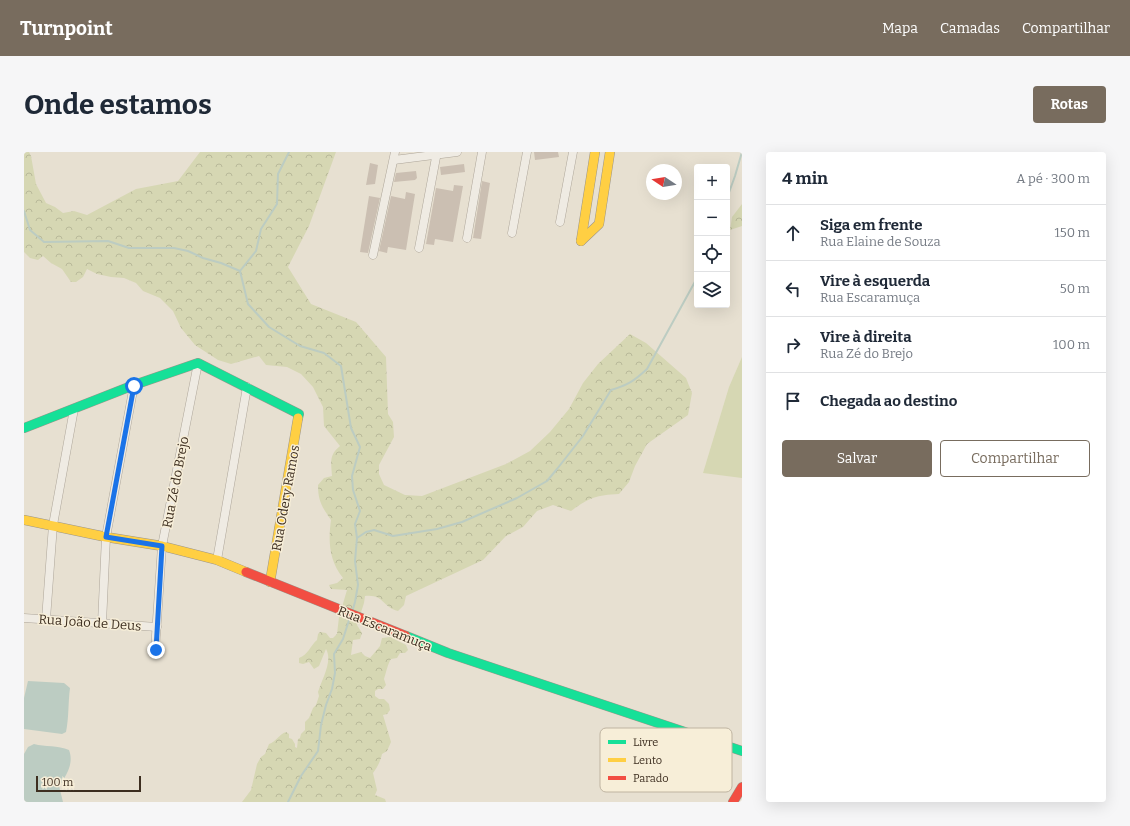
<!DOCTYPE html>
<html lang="pt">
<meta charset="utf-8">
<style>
:root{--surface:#fff;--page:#f6f6f7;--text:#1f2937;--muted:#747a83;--line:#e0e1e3;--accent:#786c5e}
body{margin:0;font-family:Bitter,serif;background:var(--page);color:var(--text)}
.controls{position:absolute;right:12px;top:12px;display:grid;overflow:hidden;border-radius:4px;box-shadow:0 4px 16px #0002}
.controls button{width:36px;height:36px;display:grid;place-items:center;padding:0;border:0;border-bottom:1px solid var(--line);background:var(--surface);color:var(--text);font:20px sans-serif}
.compass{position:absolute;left:622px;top:12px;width:36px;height:36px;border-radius:50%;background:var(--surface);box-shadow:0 4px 16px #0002;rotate:282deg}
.scale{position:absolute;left:12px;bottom:10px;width:105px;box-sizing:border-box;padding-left:4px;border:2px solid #3d2e20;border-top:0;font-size:11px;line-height:14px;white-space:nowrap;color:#3d2e20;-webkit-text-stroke:3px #f7eed8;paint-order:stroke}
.stop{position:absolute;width:12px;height:12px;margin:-9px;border:3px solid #1a73e8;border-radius:50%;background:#fff}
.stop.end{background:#1a73e8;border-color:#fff;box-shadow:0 1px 4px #0008}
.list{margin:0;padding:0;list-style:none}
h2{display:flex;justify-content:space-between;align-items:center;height:52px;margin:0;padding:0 16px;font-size:17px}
h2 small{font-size:13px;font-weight:400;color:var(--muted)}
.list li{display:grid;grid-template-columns:26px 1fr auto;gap:12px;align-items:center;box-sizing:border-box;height:56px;padding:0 16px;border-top:1px solid var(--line)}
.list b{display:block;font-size:15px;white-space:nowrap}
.list p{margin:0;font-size:13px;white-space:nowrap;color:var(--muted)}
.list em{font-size:13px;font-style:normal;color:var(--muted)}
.actions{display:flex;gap:8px;padding:12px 16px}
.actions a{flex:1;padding:9px 0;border:1px solid var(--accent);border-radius:4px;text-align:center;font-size:14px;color:var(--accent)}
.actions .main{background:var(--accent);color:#fff}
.icon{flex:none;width:22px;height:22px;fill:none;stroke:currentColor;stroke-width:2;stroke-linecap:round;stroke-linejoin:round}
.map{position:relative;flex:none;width:718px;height:650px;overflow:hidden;border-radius:4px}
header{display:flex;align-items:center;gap:24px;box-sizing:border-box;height:56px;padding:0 20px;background:var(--accent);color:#fff}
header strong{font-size:19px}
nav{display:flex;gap:22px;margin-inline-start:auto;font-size:14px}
.intro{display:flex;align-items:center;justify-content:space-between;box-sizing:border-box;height:96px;padding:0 24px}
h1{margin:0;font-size:28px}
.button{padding:10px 18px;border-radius:4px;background:var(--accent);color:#fff;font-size:14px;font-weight:700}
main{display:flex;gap:24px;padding:0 24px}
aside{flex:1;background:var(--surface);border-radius:4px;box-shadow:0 4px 16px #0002}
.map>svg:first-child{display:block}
.forest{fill:url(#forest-crowns)}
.park{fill:#d6d7b3}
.water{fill:#bcccc2}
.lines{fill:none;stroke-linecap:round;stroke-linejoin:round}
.stream{stroke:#bcccc2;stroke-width:2}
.building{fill:#cbbfb2}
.street-casing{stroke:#ada599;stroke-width:9}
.fast-casing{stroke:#9c958a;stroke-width:10}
.slow-casing{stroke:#9c958a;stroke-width:10}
.jam-casing{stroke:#9c958a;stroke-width:10}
.street{stroke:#efebe3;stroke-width:8}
.fast{stroke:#16e098;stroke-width:9}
.slow{stroke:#ffcf43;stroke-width:9}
.jam{stroke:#f24e42;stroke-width:9}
.route{stroke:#1a73e8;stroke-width:5}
.labels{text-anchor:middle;stroke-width:3;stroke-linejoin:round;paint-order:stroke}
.street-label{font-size:13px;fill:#3d2e20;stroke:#f7eed8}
.key{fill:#f7eed8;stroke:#bfb4a1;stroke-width:1}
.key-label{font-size:11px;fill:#3d2e20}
</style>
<header>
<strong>Turnpoint</strong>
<nav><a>Mapa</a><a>Camadas</a><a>Compartilhar</a></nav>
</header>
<div class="intro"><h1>Onde estamos</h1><a class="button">Rotas</a></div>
<main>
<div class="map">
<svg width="718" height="650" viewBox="0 0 718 650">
<defs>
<pattern id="forest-crowns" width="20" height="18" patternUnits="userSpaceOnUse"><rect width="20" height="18" fill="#d6d7b3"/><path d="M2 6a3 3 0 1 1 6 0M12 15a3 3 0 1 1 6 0" fill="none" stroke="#b9b99a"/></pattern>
</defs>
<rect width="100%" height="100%" fill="#e7e0d1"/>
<!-- forest -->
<g class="forest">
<path d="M0,0H5L7,4L12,32L22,51L31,55L39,61L50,59L63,63L112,37L154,29L176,0H312L285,74L264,115L287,152L332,170L362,205L364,262L369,270L370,285L355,313V322L360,333L381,343L398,344L482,312L506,299L526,280L545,257L559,231L574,212L606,182L622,191L662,226L668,241L664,263L623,292L611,314L605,330L595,342C572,343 565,346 547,359L529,353L513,359L499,375L482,384L459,408L382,444L380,453L374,459C358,455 360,442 341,444L340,451L333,473L338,481L336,487L329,488L327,503L337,500L341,504L346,506L356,494L358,486L366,485L382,493L384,498L381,501H376L373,506L367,507C364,511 362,521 360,527L362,533L359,537H354L351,539V544L355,547H360L365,552L366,558L363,562L359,563L367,590L363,599L358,602C357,608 353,616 349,621L353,638L351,643L361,647L362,650H218L227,638L233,612L237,605L241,602L245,592C252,590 255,582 262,580L265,582V586L268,587L271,592V595L273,596L274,587L276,586L277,582L281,578V570L285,566L289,556L292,553L295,544L294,540C298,527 309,509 302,497L295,514L290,517L285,510L279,512L275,511V506C284,503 286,494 293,488L294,482L296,480L302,481L306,486H309L313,482L315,465L323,438L307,437L305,433L313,431L319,426C305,409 304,389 307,368C298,355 294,349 294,333L300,326L308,324C307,310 305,303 316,294L300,274L299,255L289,235L277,222L263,215L242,213L235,204L207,212L194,208L171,193L157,176L149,159L136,146L119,139L112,131L100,126L87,125L73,122L63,117L59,125L52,130H47L38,117L27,111L19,104L14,108L6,106L0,100Z"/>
<path d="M718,52V74L706,78L708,65Z"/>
</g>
<!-- park -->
<path class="park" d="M718,205V326L679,321L705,235Z"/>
<!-- water -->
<g class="water">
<path d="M4,529L40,531L46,536C44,551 45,566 42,580L38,582L0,577V546Z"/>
<path d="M10,592C21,595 34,593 45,598C50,611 43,623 35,634L39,650H0V602L4,595Z"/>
</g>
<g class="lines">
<!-- stream -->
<g class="stream">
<path d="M703,46L711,24L718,0"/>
<path d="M0,59L6,78L20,90L84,89L105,96H150L164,99L179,106L197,111L216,119"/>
<path d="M216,119L224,152L245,175L276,194L300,201L317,214L327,276L336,295L328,324L329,338L336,359L331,372L333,386L331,409L334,433L331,450L329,457"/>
<path d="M216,119L232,99L237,77L253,52L254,22L265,0"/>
<path d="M333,386L342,380L350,378L369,384L413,377L438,370L493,346L523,329L533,317L559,284L587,238C604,233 610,229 623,217L673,126"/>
<path d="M264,650L277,624L294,599L297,573L302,553L308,537L311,521L310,502L319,487L326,465"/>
</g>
</g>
<!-- building -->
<g class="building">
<path d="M510,0H534L535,5L511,8Z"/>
<path d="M346,11L354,13L351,32L342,33Z"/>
<path d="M440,12L441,20L417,23L416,15Z"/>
<path d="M392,19L393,26L391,28L370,30L372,21Z"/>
<path d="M458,29L466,31L457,87L449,86Z"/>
<path d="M430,33L439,34L429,90L411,87L410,93L402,92L412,36L429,39Z"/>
<path d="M382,40L391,42L382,98L364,95L363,101L355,99L367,44L381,47Z"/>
<path d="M345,44L356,46L344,101L336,100Z"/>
</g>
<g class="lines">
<!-- street casing -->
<g class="street-casing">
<g id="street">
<path d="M370,8L433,0"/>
<path d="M536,70L549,0"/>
<path d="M488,81L503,0"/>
<path d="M443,86L458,0"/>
<path d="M395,96L413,0"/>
<path d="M349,103L371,0"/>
<path d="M193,408L223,235"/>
<path d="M0,466L133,475"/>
<path d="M22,467L29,373L50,257"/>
<path d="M78,471L82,385L110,233"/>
<path d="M131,498L138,394L174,211"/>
</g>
</g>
<!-- fast casing -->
<g class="fast-casing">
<g id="fast">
<path d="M0,276L110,233L174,211L275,262L274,266"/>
<path d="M382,484L424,501L718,599"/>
</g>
</g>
<!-- slow casing -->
<g class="slow-casing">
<g id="slow">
<path d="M557,89L575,72L586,0"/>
<path d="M557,89L571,0"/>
<path d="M0,368L82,385L138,394L193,408L222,420"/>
<path d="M246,430L274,266"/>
</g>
</g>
<!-- jam casing -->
<g class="jam-casing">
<g id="jam">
<path d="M222,420L382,484"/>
<path d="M709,650L718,635"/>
</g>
</g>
<!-- street -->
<use href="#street" class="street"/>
<!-- fast -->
<use href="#fast" class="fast"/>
<!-- slow -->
<use href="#slow" class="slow"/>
<!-- jam -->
<use href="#jam" class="jam"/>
</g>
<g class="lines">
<!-- route -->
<path class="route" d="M110,234L82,385L138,394L132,498"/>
</g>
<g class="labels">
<!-- street labels -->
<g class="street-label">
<text transform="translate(151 330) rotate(-79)" y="5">Rua Zé do Brejo</text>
<text transform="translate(261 346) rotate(-80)" y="5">Rua Odery Ramos</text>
<text transform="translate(66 470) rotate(4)" y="5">Rua João de Deus</text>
<text transform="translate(361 476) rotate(22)" y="5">Rua Escaramuça</text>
</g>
</g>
<!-- legend -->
<rect x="576" y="576" width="132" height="64" rx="6" class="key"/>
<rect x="584" y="588" width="18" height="4" fill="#16e098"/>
<rect x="584" y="606" width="18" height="4" fill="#ffcf43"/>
<rect x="584" y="624" width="18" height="4" fill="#f24e42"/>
<g class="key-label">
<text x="609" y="594">Livre</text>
<text x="609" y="612">Lento</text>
<text x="609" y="630">Parado</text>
</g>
</svg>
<div class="controls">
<button>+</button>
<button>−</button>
<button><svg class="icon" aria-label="locate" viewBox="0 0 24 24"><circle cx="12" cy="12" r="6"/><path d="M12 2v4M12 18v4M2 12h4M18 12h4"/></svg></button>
<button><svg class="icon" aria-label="layers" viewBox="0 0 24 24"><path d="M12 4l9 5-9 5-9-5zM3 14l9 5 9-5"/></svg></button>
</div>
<svg class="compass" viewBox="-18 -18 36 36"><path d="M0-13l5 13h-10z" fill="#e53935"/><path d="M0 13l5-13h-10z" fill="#747a83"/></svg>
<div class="scale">100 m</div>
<div class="stop" style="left:110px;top:234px"></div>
<div class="stop end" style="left:132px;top:498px"></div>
</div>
<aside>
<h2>4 min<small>A pé · 300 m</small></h2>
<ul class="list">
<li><svg class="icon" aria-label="ahead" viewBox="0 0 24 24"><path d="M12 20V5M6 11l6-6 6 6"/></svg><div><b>Siga em frente</b><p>Rua Elaine de Souza</p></div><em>150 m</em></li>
<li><svg class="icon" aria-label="left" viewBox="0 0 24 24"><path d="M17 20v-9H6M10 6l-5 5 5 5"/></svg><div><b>Vire à esquerda</b><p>Rua Escaramuça</p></div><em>50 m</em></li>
<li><svg class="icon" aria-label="right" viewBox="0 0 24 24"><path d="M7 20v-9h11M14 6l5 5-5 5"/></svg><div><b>Vire à direita</b><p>Rua Zé do Brejo</p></div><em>100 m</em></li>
<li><svg class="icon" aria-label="arrive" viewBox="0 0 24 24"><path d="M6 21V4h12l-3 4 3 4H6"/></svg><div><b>Chegada ao destino</b></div></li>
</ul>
<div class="actions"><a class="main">Salvar</a><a>Compartilhar</a></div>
</aside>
</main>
